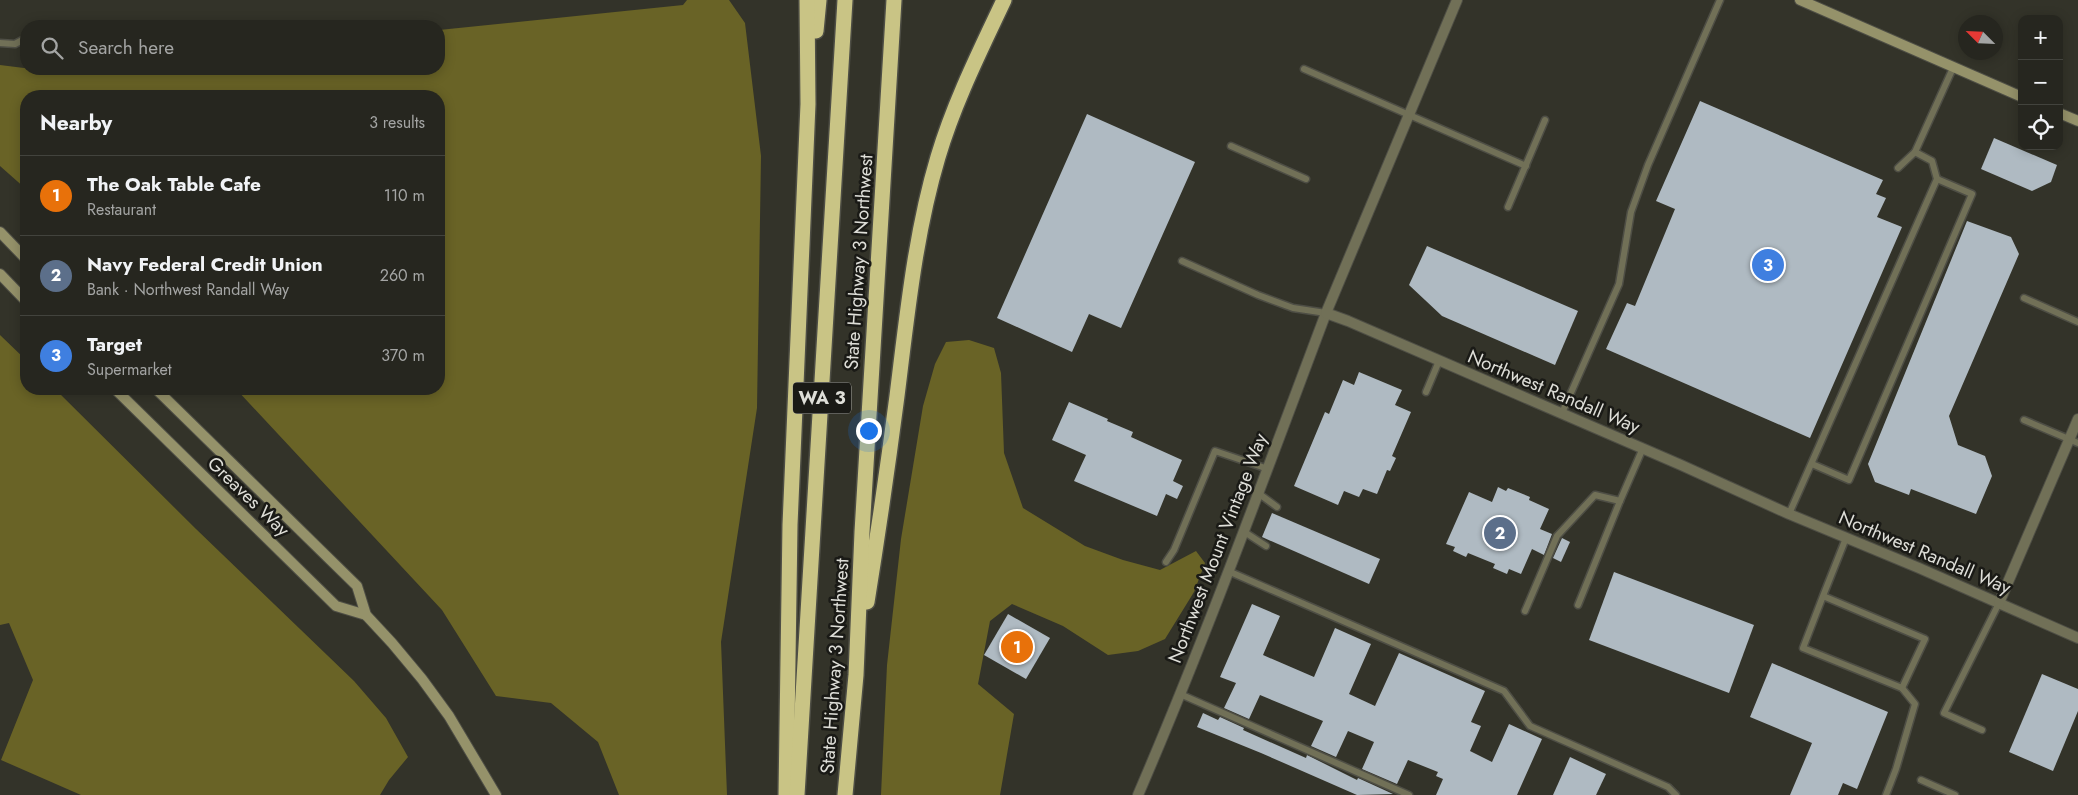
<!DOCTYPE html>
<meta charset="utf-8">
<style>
:root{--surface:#26261f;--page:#2e2e28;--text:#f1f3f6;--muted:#a4a5a4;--line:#42433d;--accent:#1a73e8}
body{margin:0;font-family:Jost,sans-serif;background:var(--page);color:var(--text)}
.controls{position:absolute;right:15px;top:15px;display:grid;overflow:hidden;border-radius:10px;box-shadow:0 2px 12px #0003}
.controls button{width:45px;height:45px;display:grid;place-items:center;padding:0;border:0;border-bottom:1px solid var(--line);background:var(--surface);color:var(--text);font:25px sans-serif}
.compass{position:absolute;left:1958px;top:15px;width:45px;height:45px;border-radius:50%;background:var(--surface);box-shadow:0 2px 12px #0003;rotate:294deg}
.you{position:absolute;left:868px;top:430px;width:18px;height:18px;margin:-12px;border:4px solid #fff;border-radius:50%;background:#1a73e8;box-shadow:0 0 0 8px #1a73e833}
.badge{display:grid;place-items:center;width:32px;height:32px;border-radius:50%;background:var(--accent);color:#fff;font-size:16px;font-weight:700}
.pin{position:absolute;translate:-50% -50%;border:2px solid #fff;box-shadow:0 1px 5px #0006}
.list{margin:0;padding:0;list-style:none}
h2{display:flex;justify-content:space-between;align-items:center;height:65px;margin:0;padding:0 20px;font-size:21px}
h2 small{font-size:16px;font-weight:400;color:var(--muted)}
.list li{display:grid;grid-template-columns:32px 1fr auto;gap:15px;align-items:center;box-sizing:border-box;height:80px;padding:0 20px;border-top:1px solid var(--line)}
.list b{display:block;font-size:19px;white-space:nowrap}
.list p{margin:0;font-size:16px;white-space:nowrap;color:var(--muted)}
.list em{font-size:16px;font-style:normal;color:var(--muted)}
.icon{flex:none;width:28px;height:28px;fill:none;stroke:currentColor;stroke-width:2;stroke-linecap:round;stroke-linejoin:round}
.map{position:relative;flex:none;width:2078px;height:795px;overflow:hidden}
.search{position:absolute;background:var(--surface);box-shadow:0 2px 12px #0003;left:20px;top:20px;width:425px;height:55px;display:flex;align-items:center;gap:12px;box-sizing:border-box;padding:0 18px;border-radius:20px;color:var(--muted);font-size:19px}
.panel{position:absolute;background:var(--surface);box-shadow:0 2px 12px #0003;left:20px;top:90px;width:425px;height:305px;border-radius:20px}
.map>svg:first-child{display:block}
.forest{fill:#696326}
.building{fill:#afbac2}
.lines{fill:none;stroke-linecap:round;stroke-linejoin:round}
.service-casing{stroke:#4e4e45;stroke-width:9}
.minor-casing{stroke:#4e4e45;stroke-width:12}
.tertiary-casing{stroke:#4e4e45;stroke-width:12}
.secondary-casing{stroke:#4e4e45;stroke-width:12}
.motorway-casing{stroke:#4e4e45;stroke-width:18}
.service{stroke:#717057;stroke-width:6}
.minor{stroke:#717057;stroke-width:10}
.tertiary{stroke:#717057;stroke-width:10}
.secondary{stroke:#95926a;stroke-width:10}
.motorway{stroke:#c9c485;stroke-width:15}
.labels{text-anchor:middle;stroke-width:5;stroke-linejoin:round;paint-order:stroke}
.shield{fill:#1a1a16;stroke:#a3a39e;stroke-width:1}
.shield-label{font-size:18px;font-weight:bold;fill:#deded8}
.street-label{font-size:19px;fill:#deded8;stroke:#1a1a16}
</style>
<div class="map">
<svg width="2078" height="795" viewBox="0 0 2078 795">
<rect width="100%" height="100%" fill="#333329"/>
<!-- forest -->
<g class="forest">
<path d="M687,0H729L745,23L761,156L757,408L721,642L727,795H619L598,742L551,703L496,696L442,610L236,389H439V96H26V189L0,166V65L40,70L56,69H439V30L683,5Z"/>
<path d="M0,335L26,360V389H55L196,529L354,681L386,718L408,757L389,780L380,795H81L1,760L33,680L9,623L0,625Z"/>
<path d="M969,340L994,348L1001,373L1004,453L1023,508L1085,546L1123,560L1160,570L1196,551L1205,563L1194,592L1165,639L1138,651L1108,655L1063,626L1012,604L990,621L978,684L1014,714L1000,795H881L887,665L901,539L923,406L935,364L946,342Z"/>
</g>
<!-- building -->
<g class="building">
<path d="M1700,101L1883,180L1876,194L1886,198L1877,217L1902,227L1810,438L1606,349L1627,303L1635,306L1675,209L1656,201Z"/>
<path d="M1087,114L1195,162L1121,328L1089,314L1072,352L997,318Z"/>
<path d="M1994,138L2057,165L2051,182L2032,191L1981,169Z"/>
<path d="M1967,221L2011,237L2019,254L1949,416L1958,445L1985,456L1992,476L1976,514L1911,489L1909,495L1875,482L1868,464Z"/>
<path d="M1427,246L1578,311L1555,365L1442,316L1409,285Z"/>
<path d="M1359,372L1402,390L1395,405L1411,412L1392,456L1396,458L1390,471L1387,470L1377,494L1363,489L1359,497L1344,491L1338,505L1294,486L1325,412L1329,414L1343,380L1354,385Z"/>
<path d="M1069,402L1108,419L1107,421L1133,432L1131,437L1182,460L1173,481L1183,486L1177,499L1166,494L1157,516L1074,481L1086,455L1052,440Z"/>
<path d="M1498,487L1506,491L1508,488L1530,497L1529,500L1549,509L1540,529L1552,534L1544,555L1532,549L1521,574L1509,569L1507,574L1493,568L1495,564L1468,553L1466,557L1453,551L1455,547L1446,544L1469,492L1492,502Z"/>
<path d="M1272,513L1380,559L1369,584L1262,537Z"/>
<path d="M1562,538L1570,542L1561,562L1553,558Z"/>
<path d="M1614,572L1754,625L1729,693L1589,640Z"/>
<path d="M1252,604L1280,616L1263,655L1314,677L1335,628L1371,644L1349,694L1375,706L1399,653L1485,691L1471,722L1481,726L1470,751L1492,762L1509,724L1542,739L1517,795H1436L1443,779L1436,776L1438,772L1408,760L1397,784L1362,769L1374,742L1348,731L1336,757L1311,746L1323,721L1260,695L1249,719L1224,708L1236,683L1220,677Z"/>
<path d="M1008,614L1050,638L1026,679L984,655Z"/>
<path d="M1772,663L1888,712L1857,789L1843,783L1838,795H1790L1812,743L1750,717Z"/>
<path d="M2042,674L2078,689V711L2053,771L2009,752Z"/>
<path d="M1203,713L1218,720L1220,717L1244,728L1243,730L1306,758L1307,755L1357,780L1358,778L1393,794L1357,795L1261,753L1197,727Z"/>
<path d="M1570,757L1606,774L1596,795H1553Z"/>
</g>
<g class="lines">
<!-- service casing -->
<g class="service-casing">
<g id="service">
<path d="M0,43L15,44L26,38"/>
<path d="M1304,69L1526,166"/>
<path d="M1231,146L1306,179"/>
<path d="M1898,168L1915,152L1953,68"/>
<path d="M1508,207L1545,120"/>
<path d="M1182,261L1258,295L1293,308L1326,313"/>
<path d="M2024,298L2078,322"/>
<path d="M1426,392L1439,361"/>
<path d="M1562,413L1619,284L1631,212L1648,165L1720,0"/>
<path d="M2024,420L2078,443"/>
<path d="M1812,464L1849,480L1972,194L1937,179"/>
<path d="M1258,493L1277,507"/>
<path d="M1789,514L1937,179L1932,161L1915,152"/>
<path d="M1243,531L1266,546"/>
<path d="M1166,562L1174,550L1215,451L1268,469"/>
<path d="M1228,571L1504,691L1530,726L1668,787L1676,795"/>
<path d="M1823,596L1803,648L1902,688L1925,639L1823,596L1846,538"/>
<path d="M1578,605L1620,501"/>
<path d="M1525,611L1557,536L1595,495L1620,501L1643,448"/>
<path d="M1180,694L1409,795"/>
<path d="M1982,730L1944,713L1999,603"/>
<path d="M1921,780L1955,795"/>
<path d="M1886,795L1896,769L1915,704L1902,688"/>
</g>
</g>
<!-- minor casing -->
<g class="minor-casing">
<path id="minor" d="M1138,795C1206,637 1265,475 1326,313"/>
</g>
<!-- tertiary casing -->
<g class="tertiary-casing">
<g id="tertiary">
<path d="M1457,0L1326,313L1348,321L1681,465L1789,514L1919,568L2078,638"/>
<path d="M1999,603L2078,419"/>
</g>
</g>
<!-- secondary casing -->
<g class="secondary-casing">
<g id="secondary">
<path d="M1800,0L2022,97"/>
<path d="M2059,113L2078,121"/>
<path d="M0,232L26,259"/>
<path d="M0,274L26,301"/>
<path d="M115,389L336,606L366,615"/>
<path d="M156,389L357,586L366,615L392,643L422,679L449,716L496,795"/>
</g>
</g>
<!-- motorway casing -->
<g class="motorway-casing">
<g id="motorway">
<path d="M816,31L819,0"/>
<path d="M867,602C878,534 888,465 897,396C907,316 915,234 938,157C954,103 980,51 1004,0"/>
<path d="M786,795L790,525L808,104L807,0"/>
<path d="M797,795L845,0"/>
<path d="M845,795L856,675L862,532L894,0"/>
</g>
</g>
<!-- service -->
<use href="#service" class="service"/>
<!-- minor -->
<use href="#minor" class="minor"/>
<!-- tertiary -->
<use href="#tertiary" class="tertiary"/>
<!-- secondary -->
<use href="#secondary" class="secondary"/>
<!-- motorway -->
<use href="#motorway" class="motorway"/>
</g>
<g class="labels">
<!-- shield labels -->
<rect class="shield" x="793" y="382.5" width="58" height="31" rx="4"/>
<g class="shield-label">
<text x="822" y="404">WA 3</text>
</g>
<!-- street labels -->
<g class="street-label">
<text transform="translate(858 262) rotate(-86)" y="7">State Highway 3 Northwest</text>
<text transform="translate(1554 391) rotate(23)" y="7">Northwest Randall Way</text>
<text transform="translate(249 496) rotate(44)" y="7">Greaves Way</text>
<text transform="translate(1217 548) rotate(-69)" y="7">Northwest Mount Vintage Way</text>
<text transform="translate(1925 552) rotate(23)" y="7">Northwest Randall Way</text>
<text transform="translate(834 666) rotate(-86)" y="7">State Highway 3 Northwest</text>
</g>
</g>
</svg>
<div class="controls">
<button>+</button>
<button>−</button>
<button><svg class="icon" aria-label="locate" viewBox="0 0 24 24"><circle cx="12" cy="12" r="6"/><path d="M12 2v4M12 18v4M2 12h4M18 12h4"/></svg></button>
</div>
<svg class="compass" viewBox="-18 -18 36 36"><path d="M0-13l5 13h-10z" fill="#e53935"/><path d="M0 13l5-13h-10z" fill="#a4a5a4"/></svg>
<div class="you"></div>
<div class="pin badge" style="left:1017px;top:647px;background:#e8710a">1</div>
<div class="pin badge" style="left:1500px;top:533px;background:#5c6f8a">2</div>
<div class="pin badge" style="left:1768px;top:265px;background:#3f7fe0">3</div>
<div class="search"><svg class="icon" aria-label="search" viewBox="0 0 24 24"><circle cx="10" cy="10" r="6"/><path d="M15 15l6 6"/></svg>Search here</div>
<section class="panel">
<h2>Nearby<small>3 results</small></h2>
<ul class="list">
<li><span class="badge" style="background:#e8710a">1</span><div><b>The Oak Table Cafe</b><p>Restaurant</p></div><em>110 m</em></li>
<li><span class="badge" style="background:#5c6f8a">2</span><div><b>Navy Federal Credit Union</b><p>Bank · Northwest Randall Way</p></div><em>260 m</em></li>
<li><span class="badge" style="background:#3f7fe0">3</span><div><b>Target</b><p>Supermarket</p></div><em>370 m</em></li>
</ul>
</section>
</div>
